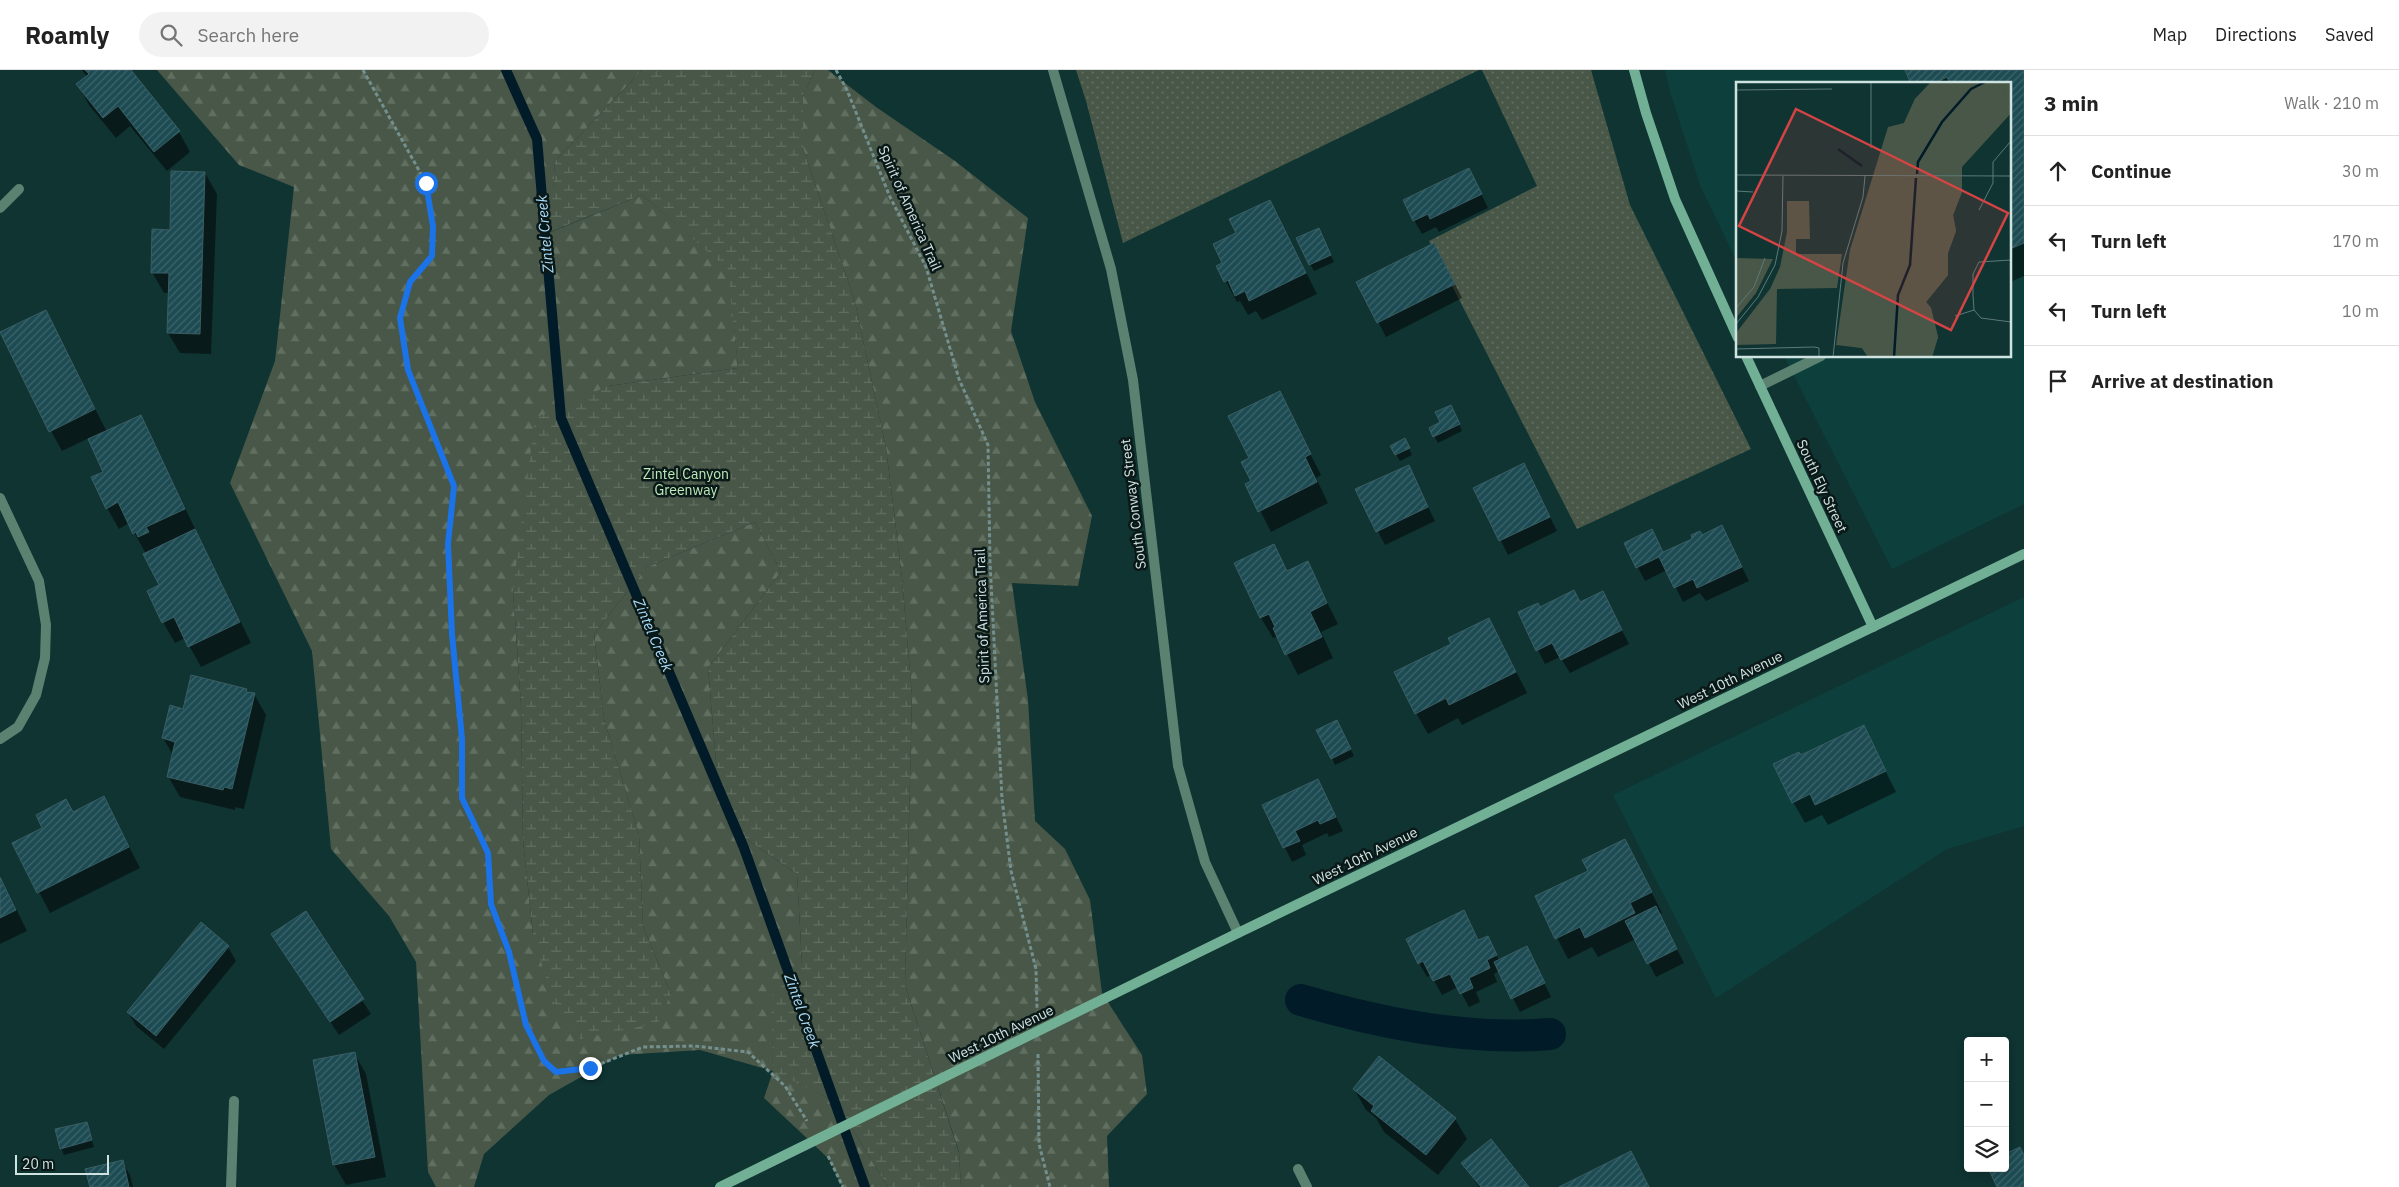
<!DOCTYPE html>
<meta charset="utf-8">
<style>
:root{--surface:#fff;--page:#f2f2f2;--text:#222;--muted:#767676;--line:#e0e0e0}
body{margin:0;font-family:"IBM Plex Sans",sans-serif;background:var(--page);color:var(--text)}
.controls{position:absolute;right:15px;bottom:15px;display:grid;overflow:hidden;border-radius:5px;box-shadow:0 2px 8px #0003}
.controls button{width:45px;height:45px;display:grid;place-items:center;padding:0;border:0;border-bottom:1px solid var(--line);background:var(--surface);color:var(--text);font:25px sans-serif}
.scale{position:absolute;left:15px;bottom:12px;width:94px;box-sizing:border-box;padding-left:5px;border:2px solid #cfe3e1;border-top:0;font-size:14px;line-height:18px;white-space:nowrap;color:#cfe3e1;-webkit-text-stroke:4px #0a1918;paint-order:stroke}
.stop{position:absolute;width:15px;height:15px;margin:-11px;border:4px solid #1a73e8;border-radius:50%;background:#fff}
.stop.end{background:#1a73e8;border-color:#fff;box-shadow:0 1px 5px #0008}
.list{margin:0;padding:0;list-style:none}
h2{display:flex;justify-content:space-between;align-items:center;height:65px;margin:0;padding:0 20px;font-size:21px}
h2 small{font-size:16px;font-weight:400;color:var(--muted)}
.list li{display:grid;grid-template-columns:32px 1fr auto;gap:15px;align-items:center;box-sizing:border-box;height:70px;padding:0 20px;border-top:1px solid var(--line)}
.list b{display:block;font-size:19px;white-space:nowrap}
.list em{font-size:16px;font-style:normal;color:var(--muted)}
.icon{flex:none;width:28px;height:28px;fill:none;stroke:currentColor;stroke-width:2;stroke-linecap:round;stroke-linejoin:round}
.map{position:relative;flex:none;width:2024px;height:1117px;overflow:hidden}
header{display:flex;align-items:center;gap:30px;box-sizing:border-box;height:70px;padding:0 25px;background:var(--surface);border-bottom:1px solid var(--line)}
header strong{font-size:24px}
nav{display:flex;gap:28px;margin-inline-start:auto;font-size:18px}
.search{width:350px;height:45px;background:var(--page);display:flex;align-items:center;gap:12px;box-sizing:border-box;padding:0 18px;border-radius:28px;color:var(--muted);font-size:19px}
main{display:flex}
aside{flex:1;background:var(--surface)}
.map>svg:first-child{display:block}
.built{fill:#0d403d}
.grass{fill:url(#grass-dots)}
.forest{fill:url(#forest-firs)}
.wetland{fill:url(#wetland-marsh)}
.shadow{fill:#0007}
.lines{fill:none;stroke-linecap:round;stroke-linejoin:round}
.stream{stroke:#011b28;stroke-width:10}
.canal{stroke:#011b28;stroke-width:32}
.building{fill:url(#building-hatch);stroke:#3a5e64}
.path{stroke:#74908e;stroke-width:3;stroke-dasharray:4 2.5;stroke-linecap:butt}
.lane{stroke:#5b8171;stroke-width:10}
.street{stroke:#5b8171;stroke-width:10}
.secondary{stroke:#72b096;stroke-width:10}
.route{stroke:#1a73e8;stroke-width:6}
.labels{text-anchor:middle;stroke-width:5;stroke-linejoin:round;paint-order:stroke}
.street-label{font-size:14px;fill:#cfe3e1;stroke:#0a1918}
.park-label{font-size:14px;fill:#bdebba;stroke:#0a1918}
.water-label{font-size:15px;font-style:italic;fill:#a9dbf8;stroke:#0a1918}
.inset-river{fill:none;stroke:#011b28;stroke-width:2.5}
.inset-road{fill:none;stroke:#5c7a78;stroke-width:1}
.view{fill:#d54444;fill-opacity:0.15;stroke:#d54444;stroke-width:2.5}
.inset-edge{fill:none;stroke:#cfe3e1;stroke-width:2.5}
</style>
<header>
<strong>Roamly</strong>
<div class="search"><svg class="icon" aria-label="search" viewBox="0 0 24 24"><circle cx="10" cy="10" r="6"/><path d="M15 15l6 6"/></svg>Search here</div>
<nav><a>Map</a><a>Directions</a><a>Saved</a></nav>
</header>
<main>
<div class="map">
<svg width="2024" height="1117" viewBox="0 0 2024 1117">
<defs>
<pattern id="grass-dots" width="8" height="8" patternUnits="userSpaceOnUse" patternTransform="scale(1.25)"><rect width="8" height="8" fill="#485747"/><path d="M2 2h.1M6 6h.1" fill="none" stroke="#616f61" stroke-width="1.8" stroke-linecap="round"/></pattern>
<pattern id="forest-firs" width="22" height="20" patternUnits="userSpaceOnUse" patternTransform="scale(1.25)"><rect width="22" height="20" fill="#485747"/><path d="M5 1l3.5 6h-7zM16 11l3.5 6h-7z" fill="#616f61"/></pattern>
<pattern id="wetland-marsh" width="20" height="14" patternUnits="userSpaceOnUse" patternTransform="scale(1.25)"><rect width="20" height="14" fill="#485747"/><path d="M1 5h8M5 5V1M11 12h8M15 12V8" fill="none" stroke="#616f61"/></pattern>
<pattern id="building-hatch" width="6" height="6" patternUnits="userSpaceOnUse" patternTransform="scale(1.25)"><rect width="6" height="6" fill="#1d4b53"/><path d="M-1 1l2-2M0 6l6-6M5 7l2-2" fill="none" stroke="#3d656b"/></pattern>
</defs>
<rect width="100%" height="100%" fill="#0f3432"/>
<!-- built -->
<g class="built">
<path d="M1665,0H2024V434L1892,499L1784,286H2010V14H1738V194L1700,115L1670,22Z"/>
<path d="M2024,527V756L1947,779L1716,928L1613,725Z"/>
</g>
<!-- grass -->
<g class="grass">
<path d="M1076,0H1479L1123,173L1086,31Z"/>
<path d="M1482,0H1591L1630,135L1751,379L1577,459L1429,171L1537,116Z"/>
</g>
<!-- forest -->
<g class="forest">
<path d="M157,0H642L555,91L551,162L642,125L729,199L738,298L608,316L513,520L521,635L523,770L533,865L671,924L643,856L639,765L604,649L594,564L647,497L755,452L781,502L708,598L717,703L745,768L797,804L802,895L772,927L773,1000L836,1032L888,1117H842L829,1089L764,1028L773,1001L700,980L620,985L549,1025L484,1084L474,1117H436L428,1102L416,892L389,846L331,779L312,581L230,413L275,291L294,117L239,95Z"/>
<path d="M815,0H828L876,37L955,91L1028,148L1011,261L1035,332L1092,446L1078,516L1012,513L1028,630L1035,751L1065,779L1090,830L1102,923L1142,985L1147,1024L1107,1066L1109,1117H961L959,1082L905,915L912,626L902,508L886,378L855,232L803,78V26Z"/>
</g>
<!-- wetland -->
<path class="wetland" d="M642,0H815L803,26V78L855,232L886,378L902,508L912,626L905,915L959,1083L961,1117H888L836,1032L773,1001L771,927L802,894L797,804L745,768L717,703L708,598L781,502L755,452L647,497L594,564L604,649L639,765L643,856L671,924L658,953L580,969L553,931L533,865L523,770L521,635L513,520L535,348L608,316L738,298L728,199L642,125L550,162L555,91Z"/>
<!-- shadow -->
<g class="shadow">
<path d="M82,0H129L179,62L190,82L167,101L130,56L116,68L89,35L78,14L87,7Z"/>
<path d="M1907,0H2024V206L2010,212V14H1913Z"/>
<path d="M205,103L217,124L211,284L180,283L168,263L169,223H164L152,202L171,161Z"/>
<path d="M1476,113L1488,138L1439,162L1436,157L1422,164L1414,150Z"/>
<path d="M1270,131L1317,224L1262,250L1256,241L1248,245L1240,231L1237,232L1218,197L1224,194L1238,163Z"/>
<path d="M1322,166L1334,192L1314,201L1310,194Z"/>
<path d="M1442,188L1462,228L1386,267L1358,213Z"/>
<path d="M45,241L107,362L140,346L251,573L201,597L185,568L175,573L163,552L161,516L146,484L129,453L119,459L107,438L105,402L89,368L62,381L51,361Z"/>
<path d="M1279,322L1321,405L1316,408L1328,433L1271,462L1247,415L1252,412L1250,389Z"/>
<path d="M1454,343L1462,361L1438,373L1434,366Z"/>
<path d="M1391,376H1408L1412,385L1400,391Z"/>
<path d="M1524,395L1557,461L1508,485L1475,419Z"/>
<path d="M1408,397L1435,451L1385,475L1357,420Z"/>
<path d="M1722,456L1749,511L1706,531L1700,523L1683,532L1667,500L1645,511L1625,473L1659,474L1664,484Z"/>
<path d="M1274,476L1288,502L1307,493L1338,554L1321,562L1333,588L1298,605L1278,566L1273,568L1261,548L1236,493Z"/>
<path d="M1580,534L1610,537L1629,574L1570,603L1560,587L1545,594L1519,543Z"/>
<path d="M1500,570L1527,623L1462,655L1458,648L1428,664L1416,643Z"/>
<path d="M246,620L248,623L254,624L266,645L244,739L235,737V740L180,727L168,706L173,685L163,668L184,641Z"/>
<path d="M1863,656L1896,722L1828,755L1822,745L1805,753L1793,732L1801,687Z"/>
<path d="M1340,658L1354,686L1335,695L1332,688Z"/>
<path d="M1318,710L1343,761L1329,767L1327,763L1302,775L1306,785L1292,792L1264,735Z"/>
<path d="M104,728L140,798L50,843L14,773Z"/>
<path d="M1625,770L1662,843L1659,844L1684,893L1656,907L1636,869L1598,887L1592,877L1568,889L1536,827L1589,801Z"/>
<path d="M0,806L27,861L0,874Z"/>
<path d="M1463,841L1479,871L1495,881L1499,891L1527,878L1551,927L1520,942L1499,901L1494,904L1497,912L1476,922L1480,932L1469,937L1458,917L1442,925L1431,905L1427,907L1419,893L1429,857Z"/>
<path d="M305,842L371,944L339,965L281,878Z"/>
<path d="M201,854L228,877L236,891L164,979L136,956L128,942Z"/>
<path d="M354,983L366,1004L386,1107L346,1115L334,1094Z"/>
<path d="M1354,1019L1455,1049L1467,1069L1438,1105L1384,1062L1376,1048L1366,1040Z"/>
<path d="M87,1053L94,1077L64,1085L61,1078Z"/>
<path d="M122,1092L130,1105L133,1117H91Z"/>
<path d="M1463,1093L1527,1117H1479Z"/>
</g>
<g class="lines">
<!-- stream -->
<path class="stream" d="M506,0L537,69L561,348L744,778L865,1117"/>
<!-- canal -->
<path class="canal" d="M1301,930C1379,953 1468,971 1550,964"/>
</g>
<!-- building -->
<g class="building">
<path d="M85,0H131L180,61L154,82L118,36L103,48L76,14L89,4Z"/>
<path d="M1905,0H2024V173L2010,179V14H1950L1947,7L1933,14H1911Z"/>
<path d="M1469,98L1482,124L1430,149L1428,144L1413,151L1403,130Z"/>
<path d="M171,101L205,102L200,264L167,263L169,203H151L152,159L170,160Z"/>
<path d="M1270,130L1306,203L1249,231L1245,221L1235,226L1228,210L1224,212L1216,196L1222,193L1213,174L1236,163L1229,149Z"/>
<path d="M1319,158L1331,185L1309,195L1296,168Z"/>
<path d="M1434,173L1455,214L1377,253L1356,212Z"/>
<path d="M46,240L95,339L49,362L0,262Z"/>
<path d="M1280,321L1311,384L1305,387L1317,412L1258,442L1245,414L1251,411L1241,392L1249,388L1228,346Z"/>
<path d="M1451,335L1460,354L1433,367L1429,358L1440,352L1435,342Z"/>
<path d="M141,345L185,439L146,457L149,462L138,467L136,462L133,464L118,432L106,439L91,407L103,402L88,369Z"/>
<path d="M1405,368L1410,378L1395,385L1390,376Z"/>
<path d="M1524,393L1550,447L1499,471L1473,418Z"/>
<path d="M1409,395L1428,437L1376,462L1355,419Z"/>
<path d="M1722,455L1742,497L1697,518L1693,509L1674,518L1659,487L1636,498L1624,473L1652,459L1663,482L1692,469L1691,465L1700,461L1702,465Z"/>
<path d="M195,459L240,552L188,577L174,547L162,553L147,521L159,515L143,484Z"/>
<path d="M1274,474L1287,501L1308,491L1327,533L1310,542L1322,567L1285,585L1273,558L1275,557L1269,544L1260,548L1234,493Z"/>
<path d="M1574,520L1580,532L1603,521L1622,560L1561,590L1552,573L1536,581L1518,542L1538,533L1540,537Z"/>
<path d="M1489,548L1516,602L1449,635L1446,628L1415,644L1394,602L1451,574L1448,568Z"/>
<path d="M191,605L247,619L246,622L255,623L232,719L224,717L223,720L167,707L175,672L162,668L170,635L183,639Z"/>
<path d="M1337,650L1351,679L1331,689L1316,660Z"/>
<path d="M1864,655L1886,701L1815,735L1810,724L1792,733L1773,694L1799,682L1801,685Z"/>
<path d="M1318,709L1336,747L1320,754L1318,750L1295,761L1300,771L1283,778L1262,735Z"/>
<path d="M104,726L129,777L37,823L12,773L42,758L36,745L66,729L73,742Z"/>
<path d="M1625,769L1652,822L1630,833L1635,843L1585,868L1580,857L1555,869L1535,826L1588,801L1582,790Z"/>
<path d="M0,807L16,840L0,848Z"/>
<path d="M1656,836L1677,879L1647,894L1625,851Z"/>
<path d="M1464,840L1478,870L1488,866L1497,885L1487,890L1490,898L1469,908L1473,918L1460,924L1450,904L1433,911L1423,891L1418,894L1406,869Z"/>
<path d="M306,841L364,929L330,952L271,864Z"/>
<path d="M201,852L229,876L156,966L127,942Z"/>
<path d="M1527,876L1545,913L1511,929L1494,892Z"/>
<path d="M355,982L375,1087L333,1095L313,990Z"/>
<path d="M1379,986L1456,1048L1426,1085L1371,1041L1374,1036L1353,1019Z"/>
<path d="M87,1052L92,1070L60,1079L55,1059Z"/>
<path d="M1491,1069L1529,1117H1481L1461,1093Z"/>
<path d="M2020,1077L2024,1085V1117H1997L1988,1098H2005V1084Z"/>
<path d="M1631,1081L1649,1117H1559Z"/>
<path d="M123,1090L129,1117H90L85,1099Z"/>
</g>
<g class="lines">
<!-- path -->
<g class="path">
<path d="M363,0L426,113L433,157L432,186L410,212L400,248L408,300L454,416L448,475L452,564L462,669V728L488,783L491,834L509,882L526,955L545,991L556,1002L590,998L643,977L694,976L748,982L785,1016L807,1051"/>
<path d="M836,0L847,20L890,127L926,197L959,309L988,375L990,492L1002,729L1011,801L1036,899L1037,938"/>
<path d="M1038,984L1039,1074L1050,1117"/>
<path d="M828,1086L843,1117"/>
</g>
<!-- lane -->
<path class="lane" d="M1760,316L1821,286"/>
<!-- street -->
<g class="street">
<path d="M1053,0L1111,199L1133,310L1178,696L1205,792L1238,863"/>
<path d="M0,138L19,119"/>
<path d="M0,428L39,511L46,555L45,588L36,625L18,657L0,669"/>
<path d="M1298,1099L1307,1117"/>
<path d="M231,1117L234,1031"/>
</g>
<!-- secondary -->
<g class="secondary">
<path d="M1634,0L1646,43L1675,129L1738,268"/>
<path d="M1746,286L1873,557"/>
<path d="M720,1117L1238,863L2024,484"/>
</g>
</g>
<g class="lines">
<!-- route -->
<path class="route" d="M426,113L433,157L432,186L410,212L400,248L408,300L454,416L448,474L452,564L462,669V728L488,783L491,834L509,882L526,955L544,991L556,1002L590,998"/>
</g>
<g class="labels">
<!-- street labels -->
<g class="street-label">
<text transform="translate(910 138) rotate(66)" y="5">Spirit of America Trail</text>
<text transform="translate(1822 416) rotate(65)" y="5">South Ely Street</text>
<text transform="translate(1133 434) rotate(-97)" y="5">South Conway Street</text>
<text transform="translate(982 546) rotate(-92)" y="5">Spirit of America Trail</text>
<text transform="translate(1730 610) rotate(-26)" y="5">West 10th Avenue</text>
<text transform="translate(1365 786) rotate(-26)" y="5">West 10th Avenue</text>
<text transform="translate(1001 964) rotate(-26)" y="5">West 10th Avenue</text>
</g>
<!-- park labels -->
<g class="park-label">
<text x="686" y="409">Zintel Canyon<tspan x="686" dy="16">Greenway</tspan></text>
</g>
<!-- water labels -->
<g class="water-label">
<text transform="translate(545 164) rotate(-95)" y="5">Zintel Creek</text>
<text transform="translate(653 565) rotate(67)" y="5">Zintel Creek</text>
<text transform="translate(802 941) rotate(70)" y="5">Zintel Creek</text>
</g>
</g>
<!-- overview -->
<g transform="translate(1736 12)">
<rect width="275" height="275" fill="#0f3432"/>
<path d="M195,0H275V31L226,85V110L217,133L220,149L212,171V193L190,220L195,226L202,255L196,275H132L126,266L100,263L114,168L152,45L168,41L179,17ZM51,119H73L74,157H60V172H106L101,206L41,207L40,262L0,263V251L34,207L44,185L51,150ZM0,176L37,177L20,211L0,236Z" fill="#485747"/>
<path d="M195,0H248L241,6L227,8L186,43L170,85L167,106L141,163L135,199L129,207L115,180L122,169L123,145L128,139L135,142L145,116L147,82L154,79L174,47L168,41L179,17ZM271,0H275V31L234,76L192,77L184,85L185,103L192,109L210,112L220,109L226,103V110L217,133L220,149L212,171V193L190,220L195,226L202,255L196,275H132L126,266L119,265L138,255L142,224L148,215L161,210L165,203L154,202L149,190L153,179L167,184L188,167L200,140L192,117L182,158L173,163L159,162V155L171,149L179,85L193,68L205,66L236,50L238,40L256,31L269,17L268,7Z" fill="#485747"/>
<path d="M248,0H271L268,7L269,17L256,31L238,40L230,60L218,66L193,68L179,85L180,97L185,103L173,123L176,137L171,149L159,155V162L173,163L182,158L195,114L204,117L203,130L177,184L153,179L149,190L154,202L166,203L162,210L148,215L138,240L129,207L135,199L141,163L167,106L170,85L186,43L227,8L241,6Z" fill="#485747"/>
<path d="M2,177L14,178V196H2Z" fill="#485747"/>
<path class="inset-river" d="M102,67L126,84M181,92L182,80L206,40L235,7L249,0M158,275L162,213L174,183L180,96"/>
<path class="inset-road" d="M0,8L96,7M135,66V0M0,93L275,94M0,109L17,110M243,128L257,101V80L275,59M275,178L243,180L237,192V213L238,228L245,236L275,240M0,226L18,205L29,176M219,234L238,228M0,242L22,215L39,183L46,149L47,94M0,267L78,265L83,266V275M97,275L107,181L127,115L129,94"/>
<path class="view" d="M60,27L272,131L215,248L3,144Z"/>
<rect width="275" height="275" class="inset-edge"/>
</g>
</svg>
<div class="controls">
<button>+</button>
<button>−</button>
<button><svg class="icon" aria-label="layers" viewBox="0 0 24 24"><path d="M12 4l9 5-9 5-9-5zM3 14l9 5 9-5"/></svg></button>
</div>
<div class="scale">20 m</div>
<div class="stop" style="left:426px;top:113px"></div>
<div class="stop end" style="left:590px;top:998px"></div>
</div>
<aside>
<h2>3 min<small>Walk · 210 m</small></h2>
<ul class="list">
<li><svg class="icon" aria-label="ahead" viewBox="0 0 24 24"><path d="M12 20V5M6 11l6-6 6 6"/></svg><div><b>Continue</b></div><em>30 m</em></li>
<li><svg class="icon" aria-label="left" viewBox="0 0 24 24"><path d="M17 20v-9H6M10 6l-5 5 5 5"/></svg><div><b>Turn left</b></div><em>170 m</em></li>
<li><svg class="icon" aria-label="left" viewBox="0 0 24 24"><path d="M17 20v-9H6M10 6l-5 5 5 5"/></svg><div><b>Turn left</b></div><em>10 m</em></li>
<li><svg class="icon" aria-label="arrive" viewBox="0 0 24 24"><path d="M6 21V4h12l-3 4 3 4H6"/></svg><div><b>Arrive at destination</b></div></li>
</ul>
</aside>
</main>
